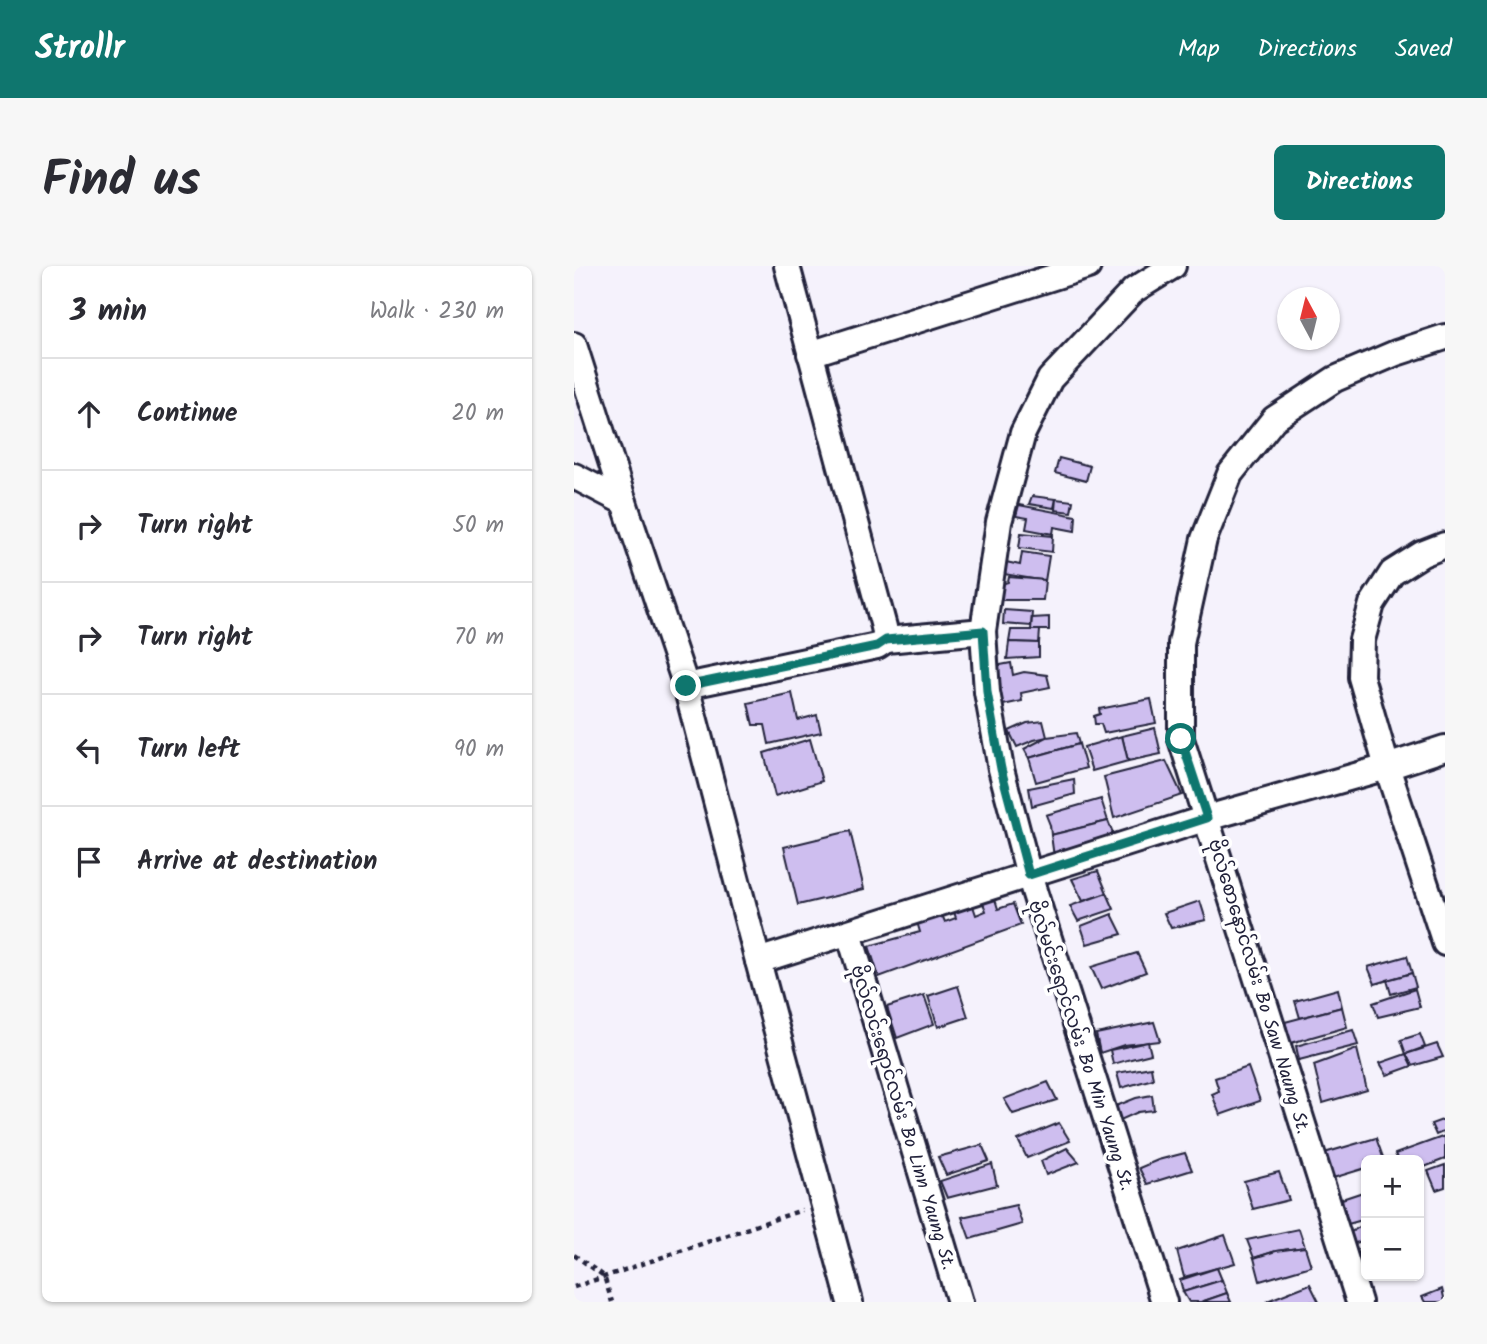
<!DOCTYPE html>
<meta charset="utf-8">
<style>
:root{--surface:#fff;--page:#f7f7f7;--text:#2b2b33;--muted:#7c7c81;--line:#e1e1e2;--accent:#0f766e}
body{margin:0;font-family:Kalam,"Noto Sans Myanmar",sans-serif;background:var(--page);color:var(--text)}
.controls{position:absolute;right:21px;bottom:21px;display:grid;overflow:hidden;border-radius:10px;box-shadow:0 2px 5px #0004}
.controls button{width:63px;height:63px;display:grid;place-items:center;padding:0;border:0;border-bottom:2px solid var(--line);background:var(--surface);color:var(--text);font:35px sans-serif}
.compass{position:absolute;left:703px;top:21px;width:63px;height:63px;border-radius:50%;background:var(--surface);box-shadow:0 2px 5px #0004;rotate:353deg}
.stop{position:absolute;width:21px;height:21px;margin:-16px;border:5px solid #0f766e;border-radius:50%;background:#fff}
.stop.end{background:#0f766e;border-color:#fff;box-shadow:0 2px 7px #0008}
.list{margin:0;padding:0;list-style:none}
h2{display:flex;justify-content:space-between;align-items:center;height:91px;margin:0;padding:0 28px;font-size:30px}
h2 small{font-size:23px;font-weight:400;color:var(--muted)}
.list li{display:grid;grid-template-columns:46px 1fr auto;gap:21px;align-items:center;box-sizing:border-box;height:112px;padding:0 28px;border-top:2px solid var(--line)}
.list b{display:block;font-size:26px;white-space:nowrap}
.list em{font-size:23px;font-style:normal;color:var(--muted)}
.icon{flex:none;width:38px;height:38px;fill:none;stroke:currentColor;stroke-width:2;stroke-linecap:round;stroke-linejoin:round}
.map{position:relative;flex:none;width:871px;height:1036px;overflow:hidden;border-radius:10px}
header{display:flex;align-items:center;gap:42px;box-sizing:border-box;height:98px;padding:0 35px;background:var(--accent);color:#fff}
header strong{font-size:33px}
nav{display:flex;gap:38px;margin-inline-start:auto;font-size:24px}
.intro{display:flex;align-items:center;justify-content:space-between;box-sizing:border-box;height:168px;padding:0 42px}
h1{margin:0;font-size:49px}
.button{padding:18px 32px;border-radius:10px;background:var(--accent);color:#fff;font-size:24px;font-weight:700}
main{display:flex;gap:42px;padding:0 42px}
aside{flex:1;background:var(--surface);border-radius:10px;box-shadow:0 2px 5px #0004}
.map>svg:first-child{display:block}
.building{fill:#cebeef;stroke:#22223b;stroke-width:2}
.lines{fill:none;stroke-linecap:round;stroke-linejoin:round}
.minor-casing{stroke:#22223b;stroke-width:30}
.path{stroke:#22223b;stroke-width:4.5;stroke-dasharray:5 5;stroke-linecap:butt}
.minor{stroke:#fff;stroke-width:24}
.route{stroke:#0f766e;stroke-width:9}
.labels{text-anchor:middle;stroke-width:7;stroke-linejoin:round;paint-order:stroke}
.street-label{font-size:19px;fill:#22223b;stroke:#fff}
</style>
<header>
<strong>Strollr</strong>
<nav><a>Map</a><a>Directions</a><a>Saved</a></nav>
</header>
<div class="intro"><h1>Find us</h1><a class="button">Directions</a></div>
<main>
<aside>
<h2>3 min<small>Walk · 230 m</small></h2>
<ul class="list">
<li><svg class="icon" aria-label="ahead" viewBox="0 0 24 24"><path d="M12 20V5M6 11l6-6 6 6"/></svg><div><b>Continue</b></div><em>20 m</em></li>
<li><svg class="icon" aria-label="right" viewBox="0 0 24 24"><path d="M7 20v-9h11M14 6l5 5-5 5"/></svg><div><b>Turn right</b></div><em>50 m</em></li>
<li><svg class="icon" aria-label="right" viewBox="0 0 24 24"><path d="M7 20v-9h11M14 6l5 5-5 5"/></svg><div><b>Turn right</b></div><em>70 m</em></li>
<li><svg class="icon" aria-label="left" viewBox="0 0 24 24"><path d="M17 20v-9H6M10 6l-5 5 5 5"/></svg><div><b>Turn left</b></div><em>90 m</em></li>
<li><svg class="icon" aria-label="arrive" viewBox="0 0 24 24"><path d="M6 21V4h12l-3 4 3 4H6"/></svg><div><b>Arrive at destination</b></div></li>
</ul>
</aside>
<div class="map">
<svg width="871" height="1036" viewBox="0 0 871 1036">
<rect width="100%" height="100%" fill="#f5f2fc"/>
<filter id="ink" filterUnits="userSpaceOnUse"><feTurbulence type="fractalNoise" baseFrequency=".0143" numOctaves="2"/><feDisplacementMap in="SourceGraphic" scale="14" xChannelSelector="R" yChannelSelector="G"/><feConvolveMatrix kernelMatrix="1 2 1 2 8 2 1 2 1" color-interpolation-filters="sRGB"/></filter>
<g filter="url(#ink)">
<!-- building -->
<g class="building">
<path d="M485,192L516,200L512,215L481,207Z"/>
<path d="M458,230L482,233L480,242L455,238Z"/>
<path d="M482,233L499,235L497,246L481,244Z"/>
<path d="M445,239L502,250L501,265L480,261L479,268L452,263L454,252L442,250Z"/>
<path d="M447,267L479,270L478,286L445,282Z"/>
<path d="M448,286L475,290L471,315L430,308L432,296L446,299Z"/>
<path d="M435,311L471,314L469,334H422L424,319L434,316Z"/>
<path d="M430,344L458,346L457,360L429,358Z"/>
<path d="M475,351V364H457L458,352Z"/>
<path d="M437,364H466L465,377L435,376Z"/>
<path d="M435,376L465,377V391L433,393Z"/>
<path d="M437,397L439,409L450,406L473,409L476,421L447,427L448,435L429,439L421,400Z"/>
<path d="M218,427L224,454L243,449L247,466L195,478L191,459H179L174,437Z"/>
<path d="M577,433L582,457L530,467L527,458H521L520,450L526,448L525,443Z"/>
<path d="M469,455L473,471L460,474L443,481L435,465L453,457Z"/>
<path d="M581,462L587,488L554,495L548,470Z"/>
<path d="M502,467L505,478L455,492L450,483L473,471Z"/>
<path d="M548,470L554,495L518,505L510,481Z"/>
<path d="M236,473L248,515L201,530L190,487Z"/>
<path d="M505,478L512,502L462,516L455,492Z"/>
<path d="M592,495L608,529L540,552L530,511Z"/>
<path d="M500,513L501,528L458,540L455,522Z"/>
<path d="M527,533L534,555L477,569L476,559L472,549Z"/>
<path d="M534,555L542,574L480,591L477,569Z"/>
<path d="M276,565L290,623L224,639L210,581Z"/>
<path d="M524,605L533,627L509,635L498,613Z"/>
<path d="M533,627L540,643L504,655L496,640Z"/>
<path d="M421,633L424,643L439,638L447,659L305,711L295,680L346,666L343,656L368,649L371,656L382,652L380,646L399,640L402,649L412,645L409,637Z"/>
<path d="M626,635L632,654L597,662L590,647Z"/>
<path d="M538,648L548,668L513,678L507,660Z"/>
<path d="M563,687L572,706L527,723L517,701Z"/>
<path d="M833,690L838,707L801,718L794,701Z"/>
<path d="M838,707L842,721L817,728L813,714Z"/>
<path d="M384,720L394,751L364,761L354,730Z"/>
<path d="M764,723L768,741L726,752L721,735Z"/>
<path d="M841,723L846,741L804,751L799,737Z"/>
<path d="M350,729L360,758L323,772L313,741Z"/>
<path d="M768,741L773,761L717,777L711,756Z"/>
<path d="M580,756L586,775L550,779L526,787L522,768Z"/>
<path d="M779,764L784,779L725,794L722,780Z"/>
<path d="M846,768L851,781L832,788L827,774Z"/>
<path d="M574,776L577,788L553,794L539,798L536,784Z"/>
<path d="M863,778L869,791L838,800L832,788Z"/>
<path d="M783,783L793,824L749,837L740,799Z"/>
<path d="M832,788L838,800L813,809L806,797Z"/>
<path d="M577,801L579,813L547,822L543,807Z"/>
<path d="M674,801L686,835L646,849L638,828L645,825L641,812Z"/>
<path d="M474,816L483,834L439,848L430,833Z"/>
<path d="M578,829L580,844L564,846L542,856L537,842L562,832Z"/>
<path d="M871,853V865L862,869L857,858Z"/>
<path d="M485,857L496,875L453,892L444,874Z"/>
<path d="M871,870V893L845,903V894H824L821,888Z"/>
<path d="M802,872L810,894H792V902L759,912L747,888Z"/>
<path d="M408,879L415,895L372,909L364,891Z"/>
<path d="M493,882L505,896L472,909L467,895Z"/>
<path d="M611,887L618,904L573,918L565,902L584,894Z"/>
<path d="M418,898L423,919L373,932L366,915Z"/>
<path d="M871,899V921L862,924L854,905Z"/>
<path d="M705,906L715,934L679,943L670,915Z"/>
<path d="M792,925V953L774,958L768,933Z"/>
<path d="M442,939L448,958L396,973L388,951Z"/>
<path d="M792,957V974L778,978L774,968Z"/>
<path d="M725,963L731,981L702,985L680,992L673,974Z"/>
<path d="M651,969L661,997L610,1011L603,985Z"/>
<path d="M731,981L737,1000L686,1015L680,992L702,985Z"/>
<path d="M791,987L792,1002L788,1003L785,990Z"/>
<path d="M643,1002L648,1014L609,1026L606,1014Z"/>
<path d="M648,1014L653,1027L627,1036H615L609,1026Z"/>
<path d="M736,1018L745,1036L693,1035Z"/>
<path d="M868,1023L871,1036H851L848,1031Z"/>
<path d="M653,1027L657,1036H627Z"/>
</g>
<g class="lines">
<!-- minor casing -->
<g class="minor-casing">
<g id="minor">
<path d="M0,79L50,236L112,420L184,695L276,1036"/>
<path d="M236,88L514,0"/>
<path d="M0,210L50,236"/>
<path d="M871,279L848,288L818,307L798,338L788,374L787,411L813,501L871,677"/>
<path d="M312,374L409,365"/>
<path d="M112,420L303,380L312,374L310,361L213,0"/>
<path d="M275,667L386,1036"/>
<path d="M184,695L633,552L813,501L871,482"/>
<path d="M590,1036L455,609L427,503L413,426L409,365L425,256L449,167L476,113L560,24L599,0"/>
<path d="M785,1036L607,473V377L630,273L656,208L700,153L761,113L822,87L871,71"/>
</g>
</g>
<!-- path -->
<g class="path">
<path d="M0,989L30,1010L38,1036"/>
<path d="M0,1021L228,944"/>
</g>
<!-- minor -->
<use href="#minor" class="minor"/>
</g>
</g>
<g class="lines" filter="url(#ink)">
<!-- route -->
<path class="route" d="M112,420L303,380L312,374L409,365L413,426L427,503L455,609L633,552L607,473"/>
</g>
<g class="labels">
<!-- street labels -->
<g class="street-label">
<text transform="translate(686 720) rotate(73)" y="7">ဗိုလ်စောနောင်လမ်း Bo Saw Naung St.</text>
<text transform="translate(508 779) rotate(72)" y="7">ဗိုလ်မင်းရောင်လမ်း Bo Min Yaung St.</text>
<text transform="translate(330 851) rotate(73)" y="7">ဗိုလ်လင်းရောင်လမ်း Bo Linn Yaung St.</text>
</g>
</g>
</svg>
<div class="controls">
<button>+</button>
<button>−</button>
</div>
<svg class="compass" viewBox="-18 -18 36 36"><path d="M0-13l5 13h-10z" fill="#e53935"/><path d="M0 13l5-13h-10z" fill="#7c7c81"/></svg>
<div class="stop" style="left:607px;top:473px"></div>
<div class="stop end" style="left:112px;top:420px"></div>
</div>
</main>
